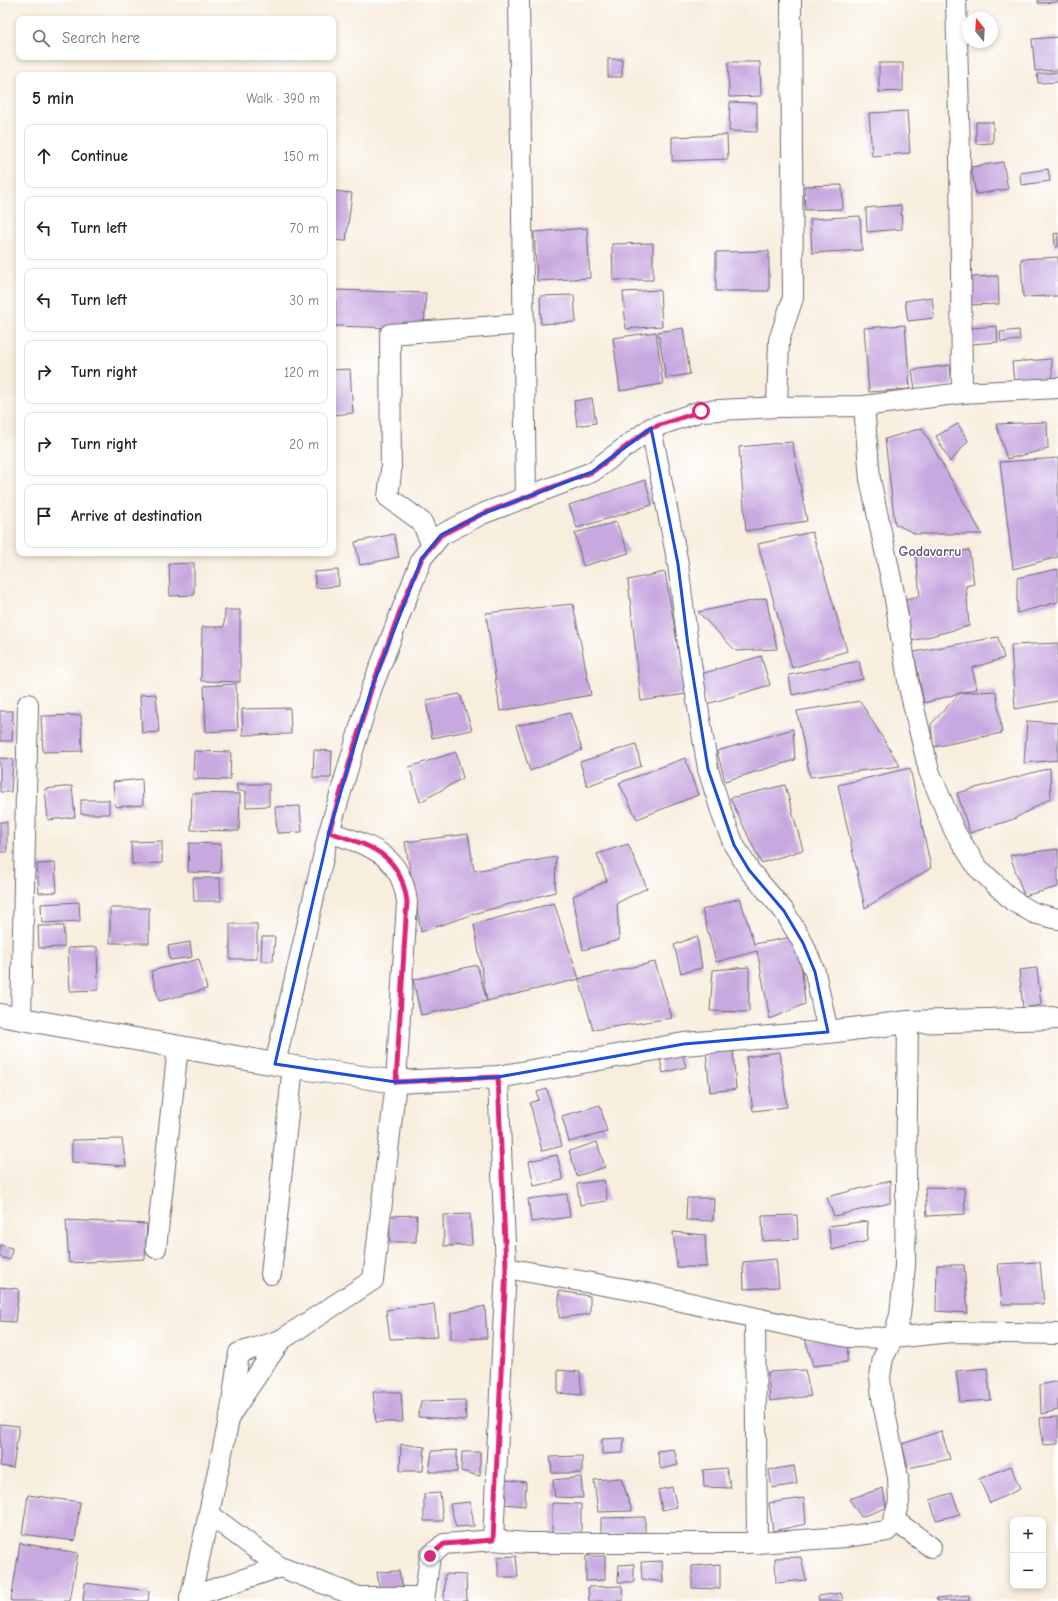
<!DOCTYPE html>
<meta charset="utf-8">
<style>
:root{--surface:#fff;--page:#f2f2f2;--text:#222;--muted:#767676;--line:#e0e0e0}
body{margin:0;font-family:"Comic Neue",sans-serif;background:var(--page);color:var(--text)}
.controls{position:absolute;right:12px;bottom:12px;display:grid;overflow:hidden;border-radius:8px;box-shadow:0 2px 6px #0003}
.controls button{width:36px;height:36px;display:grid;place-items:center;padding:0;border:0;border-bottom:1px solid var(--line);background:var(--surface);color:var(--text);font:20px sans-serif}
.compass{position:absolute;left:962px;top:12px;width:36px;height:36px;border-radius:50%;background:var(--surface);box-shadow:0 2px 6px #0003;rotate:342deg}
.stop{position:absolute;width:12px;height:12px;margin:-9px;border:3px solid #db2777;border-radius:50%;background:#fff}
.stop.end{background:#db2777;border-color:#fff;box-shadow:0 1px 4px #0008}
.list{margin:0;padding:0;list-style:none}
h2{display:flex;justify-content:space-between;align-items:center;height:52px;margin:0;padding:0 16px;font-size:17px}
h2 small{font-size:13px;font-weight:400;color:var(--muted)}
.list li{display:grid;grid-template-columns:26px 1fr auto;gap:12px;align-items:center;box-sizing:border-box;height:64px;margin:0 8px 8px;padding:0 8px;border:1px solid var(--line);border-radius:8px}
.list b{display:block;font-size:15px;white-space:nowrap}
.list em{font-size:13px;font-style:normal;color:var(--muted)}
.icon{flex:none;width:22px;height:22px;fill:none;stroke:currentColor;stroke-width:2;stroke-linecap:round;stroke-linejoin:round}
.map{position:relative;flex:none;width:1058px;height:1601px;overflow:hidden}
.search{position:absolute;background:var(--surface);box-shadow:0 2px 6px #0003;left:16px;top:16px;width:320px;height:44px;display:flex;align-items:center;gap:10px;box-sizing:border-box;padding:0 14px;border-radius:8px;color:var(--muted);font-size:15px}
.panel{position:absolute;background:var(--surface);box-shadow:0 2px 6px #0003;left:16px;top:72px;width:320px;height:484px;border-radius:8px}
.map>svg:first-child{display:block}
.building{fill:#c7a8df}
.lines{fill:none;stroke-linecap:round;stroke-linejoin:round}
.street-casing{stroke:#6d6974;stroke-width:22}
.secondary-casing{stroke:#6d6974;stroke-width:24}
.street{stroke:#fff;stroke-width:20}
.secondary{stroke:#fff;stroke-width:22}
.route{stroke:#db2777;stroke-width:5}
.marked{fill:none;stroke:#1d4ed8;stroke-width:3;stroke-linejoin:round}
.labels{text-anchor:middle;stroke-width:3;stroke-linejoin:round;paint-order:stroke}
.quarter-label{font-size:14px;font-weight:bold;fill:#5c5174;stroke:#fff}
</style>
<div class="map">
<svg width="1058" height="1601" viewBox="0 0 1058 1601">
<rect width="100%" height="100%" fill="#fff"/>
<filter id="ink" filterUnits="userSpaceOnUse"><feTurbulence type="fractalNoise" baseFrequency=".025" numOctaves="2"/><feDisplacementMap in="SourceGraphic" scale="8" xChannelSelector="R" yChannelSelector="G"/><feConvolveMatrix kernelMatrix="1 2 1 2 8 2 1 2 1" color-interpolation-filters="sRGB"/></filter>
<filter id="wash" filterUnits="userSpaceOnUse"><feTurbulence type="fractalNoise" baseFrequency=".012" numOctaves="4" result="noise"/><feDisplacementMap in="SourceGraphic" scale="16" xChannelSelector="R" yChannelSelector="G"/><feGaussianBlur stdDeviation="0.9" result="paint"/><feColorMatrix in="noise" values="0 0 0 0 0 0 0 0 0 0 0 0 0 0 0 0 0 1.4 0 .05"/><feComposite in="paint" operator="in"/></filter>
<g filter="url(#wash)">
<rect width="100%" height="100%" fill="#f7eede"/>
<g id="blocks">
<!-- building -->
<g class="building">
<path d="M1038,0H1058V2L1038,3Z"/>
<path d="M1058,37V70L1035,71L1032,39Z"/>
<rect x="608" y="59" width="14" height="18"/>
<path d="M728,62H760L761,96L729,97Z"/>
<path d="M879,63H903V91L879,92Z"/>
<path d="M1058,72V82L1038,83L1037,74Z"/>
<path d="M730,102L757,103V132L729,131Z"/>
<path d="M907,111L910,153L872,156L869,113Z"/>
<path d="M976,122H993V143L976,144Z"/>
<path d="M727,135L728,159L672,161V137Z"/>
<path d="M1003,162L1008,189L976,194L971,167Z"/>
<path d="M1048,169L1050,181L1021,185L1020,173Z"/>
<path d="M842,185L843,209L805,210L804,186Z"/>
<path d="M333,191L352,193L346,241L333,240Z"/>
<path d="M901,205L902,229L867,232L866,208Z"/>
<path d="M860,216L862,250L812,253L810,219Z"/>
<path d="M587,228L590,278L537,281L534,232Z"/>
<path d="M1058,233V247H1055L1054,234Z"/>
<path d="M653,243V280H613L612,244Z"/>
<path d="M769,251V291H716V252Z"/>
<path d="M1058,257V296L1023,297L1021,259Z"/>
<path d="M998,276L999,304L969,305L968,277Z"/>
<path d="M336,290L426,293L424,329L335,326Z"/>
<path d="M660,290L662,326L626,329L623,292Z"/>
<path d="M574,295L576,322L541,324L540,296Z"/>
<path d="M932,297L934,318L908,321L905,301Z"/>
<path d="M905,325L910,389L869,392L864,328Z"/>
<path d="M997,326L998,342L972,344L971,328Z"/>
<path d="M683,328L690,374L666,378L658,332Z"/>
<path d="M1019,330L1020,340L1001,342L1000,332Z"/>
<path d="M656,332L663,384L620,391L613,338Z"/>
<path d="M1051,359L1053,380L1014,383L1012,362Z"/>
<path d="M950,365L952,385L915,389L912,370Z"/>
<path d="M350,369L353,413L333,415V370Z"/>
<path d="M592,398L596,423L577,426L574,401Z"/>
<path d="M1047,422L1048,449L1007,459L996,424Z"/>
<path d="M958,424L968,441L950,462L936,436Z"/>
<path d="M922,428L982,534H916L895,524L885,439Z"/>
<path d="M792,442L807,521L746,531L739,447Z"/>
<path d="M1058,458V557L1013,569L1000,462Z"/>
<path d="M645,480L652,505L577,528L569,505Z"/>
<path d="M616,522L629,553L583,566L575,533Z"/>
<path d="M812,532L847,651L792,668L758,544Z"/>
<path d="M394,534L399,557L360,565L355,542Z"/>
<path d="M969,550L974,584L966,586L969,626L912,641L906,599L920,596L916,557Z"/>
<path d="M194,563V595L170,596L169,564Z"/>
<path d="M1058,569V602L1017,613V578Z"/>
<path d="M338,570L339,586L316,588L314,572Z"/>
<path d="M665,572L686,694L641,701L628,580Z"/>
<path d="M766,598L777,649L736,651L698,612Z"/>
<path d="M573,604L591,695L500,711L486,613Z"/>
<path d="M225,610H240V682L201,681L202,627H224Z"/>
<path d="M998,637L1004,658L972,668L977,689L960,693L996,691L1002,733L933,747L931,724L960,693L924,703L914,652Z"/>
<path d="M1058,643V701L1015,709L1011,645Z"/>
<path d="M761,656L770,685L707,704L698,675Z"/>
<path d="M859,661L863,679L792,695L789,675Z"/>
<path d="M236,684L238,730L206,732L204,686Z"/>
<path d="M156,694L159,732L142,733L140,695Z"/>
<path d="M460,694L472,730L432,738L426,700Z"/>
<path d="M860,701L900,766L810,777L797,711Z"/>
<path d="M290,708L291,734L243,735L242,709Z"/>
<path d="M0,711H13L12,741H0Z"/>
<path d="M570,713L582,750L530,771L516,726Z"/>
<path d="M81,715L82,751L43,752L41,716Z"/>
<path d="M1027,721L1058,723V760L1024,763Z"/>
<path d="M793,729L795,760L725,781L717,751Z"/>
<path d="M636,744L641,766L587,786L580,762Z"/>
<path d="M314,750L332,751L331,778H313Z"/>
<path d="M194,751L231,752L230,780L193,779Z"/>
<path d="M456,752L463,778L420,802L409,767Z"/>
<path d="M0,758L13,759L11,792H0Z"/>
<path d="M685,758L698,795L637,819L619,783Z"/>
<path d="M910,768L931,868L865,908L838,785Z"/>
<path d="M1050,768L1051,798L1014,819L970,833L957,793Z"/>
<path d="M142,779L143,805L115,807L113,782Z"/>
<path d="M237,784H269V806L246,807V791H237Z"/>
<path d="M785,785L803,850L761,863L730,798Z"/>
<path d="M72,786L75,817L48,820L45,789Z"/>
<path d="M192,793L240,794L239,831L191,830Z"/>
<rect x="81" y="800" width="28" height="14"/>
<path d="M300,806L302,832L277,833L275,807Z"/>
<rect x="0" y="822" width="7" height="30"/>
<path d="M468,834L474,871L556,857L555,892L480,912L421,932L405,842Z"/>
<path d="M162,841V863L132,864L131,842Z"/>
<path d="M189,843L221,844L220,873L188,872Z"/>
<path d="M628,844L647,888L617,903L619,940L583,950L573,896L607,881L597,854Z"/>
<path d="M1058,849V887L1024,896L1010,855Z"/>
<path d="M55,863L57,892L39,893L37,864Z"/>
<path d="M193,878H220L221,901H194Z"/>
<path d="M740,898L754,944L799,936L805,1004L770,1019L757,951L716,962L702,910Z"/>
<path d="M79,902L80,921L42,923L41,904Z"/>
<path d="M554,903L579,979L487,1001L421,1015L413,980L477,965L487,1001L474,924Z"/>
<rect x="110" y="908" width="39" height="35"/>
<rect x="230" y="924" width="27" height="35"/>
<path d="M38,926H64V947L39,948Z"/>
<path d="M697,936L702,968L681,973L674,945Z"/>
<path d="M262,937H275L273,961H261Z"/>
<path d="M190,942L192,957L170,960L168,946Z"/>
<path d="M97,947L98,990L70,991L68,948Z"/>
<path d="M199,959L207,989L159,1001L151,971Z"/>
<path d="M655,962L672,1018L593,1030L579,979Z"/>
<path d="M749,967V1012L710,1011L713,970Z"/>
<path d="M1037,968L1041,1005L1023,1008L1019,970Z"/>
<path d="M733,1049L736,1089L710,1092L706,1052Z"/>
<path d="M780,1052L787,1107L753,1111L746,1057Z"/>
<path d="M682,1053L686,1067L663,1073L660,1059Z"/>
<path d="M547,1089L562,1146L542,1151L530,1103L539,1100L537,1092Z"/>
<path d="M600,1105L607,1132L569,1142L562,1116Z"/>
<path d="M122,1139L126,1166L72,1162V1140Z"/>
<path d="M597,1142L605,1167L577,1176L569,1151Z"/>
<path d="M557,1155L563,1180L534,1186L529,1161Z"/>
<path d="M604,1180L607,1201L580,1205L577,1184Z"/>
<path d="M890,1181V1203L834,1216L827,1197Z"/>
<path d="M925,1187L964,1188L965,1214L927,1216Z"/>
<path d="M567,1194L570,1217L531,1222L528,1199Z"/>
<path d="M687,1198H714L713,1221L686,1220Z"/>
<path d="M470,1214L472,1245L444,1246L443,1215Z"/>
<path d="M417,1215L416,1242H390V1216Z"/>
<path d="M797,1215L798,1239L763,1241L762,1216Z"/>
<path d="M66,1220L147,1224L145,1259L69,1263Z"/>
<path d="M868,1221L867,1241L832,1250L828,1226Z"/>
<path d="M673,1232L705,1235L707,1267H677Z"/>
<path d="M0,1245L12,1248L10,1260L0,1257Z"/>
<path d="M776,1259L779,1287L744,1289L743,1262Z"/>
<path d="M1040,1262L1044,1304H1002L998,1264Z"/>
<path d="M937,1265H964L968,1313L936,1311Z"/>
<path d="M0,1287L19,1289L15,1322L0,1321Z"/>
<path d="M559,1291L590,1296V1314L559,1318Z"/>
<path d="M434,1304L438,1337L390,1339L386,1310Z"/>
<path d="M485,1306L487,1338L451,1339V1313Z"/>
<path d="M805,1339L848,1342L847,1362L813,1366Z"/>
<path d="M987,1368L991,1400L960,1402L956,1371Z"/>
<path d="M558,1370L580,1372L582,1395L558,1393Z"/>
<path d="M805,1370L811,1396L770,1401L768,1372Z"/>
<path d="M1058,1381V1410L1041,1414L1040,1385Z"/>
<path d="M373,1392H401L403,1422H376Z"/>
<path d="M465,1400L466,1420L418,1417L421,1401Z"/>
<path d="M1058,1417V1444L1043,1445L1040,1418Z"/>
<path d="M0,1424L19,1426L13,1468L0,1466Z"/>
<path d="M941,1431L950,1459L908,1468L902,1444Z"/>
<path d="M624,1438L623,1453L602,1454V1439Z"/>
<path d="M401,1444L425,1447L423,1471H400Z"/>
<path d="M674,1449L678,1465L661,1469L657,1451Z"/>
<path d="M457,1450V1472H429L432,1451Z"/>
<path d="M462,1452H480V1476L461,1471Z"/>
<path d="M582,1456V1473H552L550,1457Z"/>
<path d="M794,1466L797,1484L772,1488L769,1470Z"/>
<path d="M1011,1466L1020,1489L990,1503L979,1479Z"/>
<path d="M726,1468L731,1488L704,1487L703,1470Z"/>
<path d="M581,1477L583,1498L555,1497L553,1480Z"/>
<path d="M621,1478L632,1511L598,1512L594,1480Z"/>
<path d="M504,1480L526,1482L525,1506L502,1504Z"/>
<path d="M672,1487L677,1507L662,1510L658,1490Z"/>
<path d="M883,1488L886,1508L861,1517L849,1499Z"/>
<path d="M440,1493L443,1521H424V1494Z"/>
<path d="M952,1493L960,1514L936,1520L930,1500Z"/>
<path d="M28,1495L80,1502L75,1541L22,1534Z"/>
<path d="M804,1498L806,1524L773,1531L769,1503Z"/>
<path d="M470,1502L474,1526L456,1527L450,1504Z"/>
<path d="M552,1503L581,1504V1533L552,1534Z"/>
<path d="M645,1517V1533L601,1535V1518Z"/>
<path d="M20,1543L78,1553L70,1601H11Z"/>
<path d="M516,1556L518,1577H498V1557Z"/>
<path d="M586,1556H605V1580L586,1581Z"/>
<path d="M801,1557L806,1580L776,1583L775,1558Z"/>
<path d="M662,1561L663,1582L642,1579L641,1562Z"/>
<path d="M634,1564V1582H618L619,1565Z"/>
<path d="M720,1564V1589L692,1588V1566Z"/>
<path d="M399,1571L403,1588L380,1591L377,1572Z"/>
<path d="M445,1574L466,1575L467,1601H444Z"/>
<path d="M85,1583L149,1591L148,1601H83Z"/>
<path d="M622,1586L623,1601H589L588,1587Z"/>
<path d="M841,1593L843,1601H819L818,1596Z"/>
<path d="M969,1595V1601H937L936,1598Z"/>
</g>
</g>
</g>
<g filter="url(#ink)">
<use href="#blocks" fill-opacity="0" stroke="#6d6974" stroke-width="1"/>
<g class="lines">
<!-- street casing -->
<g class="street-casing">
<g id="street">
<path d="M519,0L526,498"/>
<path d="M956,0L960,155L962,393"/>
<path d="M864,406L870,479L894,593L909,687L929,771L955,832L977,867L1013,901L1034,913L1058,919"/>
<path d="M777,407L779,340L793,298L791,0"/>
<path d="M651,428L678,564L688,645L708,769L723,817L734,845L749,870L784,911L803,943L815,972L828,1032"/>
<path d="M432,546L422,522L388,497L391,472L390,334L523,324"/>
<path d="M21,1018L28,704"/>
<path d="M275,1064L329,832L371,690L422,558L441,535L482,514L592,472L651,428L701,411L777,407L864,406L962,393L1058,388"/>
<path d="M156,1248L178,1047"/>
<path d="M506,1268L637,1291L805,1329L848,1337L893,1338L951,1332L1058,1334"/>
<path d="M271,1274L293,1066"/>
<path d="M755,1318L757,1543"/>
<path d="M231,1410L239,1353L281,1340"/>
<path d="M209,1514L280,1567L359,1597H424"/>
<path d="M894,1520L931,1547"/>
<path d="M493,1540L506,1268L498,1077"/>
<path d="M190,1597L280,1567"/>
<path d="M190,1601L230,1415L281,1340L373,1280L396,1082L407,902C401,853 370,846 329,832"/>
<path d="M424,1601L430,1556L444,1544L493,1540L527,1543H757L845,1537L887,1531L892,1526L899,1502L898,1477L882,1398L880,1377L883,1358L893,1338L900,1315L905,1266L908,1022"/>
</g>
</g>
<!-- secondary casing -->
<g class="secondary-casing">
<path id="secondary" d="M0,1015L275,1064L396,1082L498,1077L684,1044L828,1032L908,1022L1058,1018"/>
</g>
<!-- street -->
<use href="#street" class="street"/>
<!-- secondary -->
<use href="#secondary" class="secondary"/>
</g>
</g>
<g class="lines" filter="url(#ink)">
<!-- route -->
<path class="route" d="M430,1556L444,1544L493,1540L506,1268L498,1077L396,1082L407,902C401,853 370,846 329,832L371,690L401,608L422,558L441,535L482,514L592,472L651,428L701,411"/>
</g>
<!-- marked area -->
<path class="marked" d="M651,428L678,564L688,645L708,769L734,845L749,870L784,911L803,943L815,972L828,1032L684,1044L498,1077L396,1082L275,1064L329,832L371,690L422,558L441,535L482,514L592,472Z"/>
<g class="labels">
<!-- quarter labels -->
<g class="quarter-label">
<text x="930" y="556">Godavarru</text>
</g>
</g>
</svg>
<div class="controls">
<button>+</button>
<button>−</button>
</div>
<svg class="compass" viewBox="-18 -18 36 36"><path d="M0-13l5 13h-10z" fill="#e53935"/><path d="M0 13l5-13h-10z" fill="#767676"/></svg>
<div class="stop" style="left:701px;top:411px"></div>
<div class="stop end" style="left:430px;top:1556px"></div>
<div class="search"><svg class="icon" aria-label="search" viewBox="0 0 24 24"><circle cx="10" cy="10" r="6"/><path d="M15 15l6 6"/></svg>Search here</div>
<section class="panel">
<h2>5 min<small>Walk · 390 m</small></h2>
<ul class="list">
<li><svg class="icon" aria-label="ahead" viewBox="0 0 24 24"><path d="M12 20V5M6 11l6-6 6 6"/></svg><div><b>Continue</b></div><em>150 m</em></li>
<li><svg class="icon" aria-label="left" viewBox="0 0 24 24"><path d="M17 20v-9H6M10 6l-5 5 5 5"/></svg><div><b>Turn left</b></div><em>70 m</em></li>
<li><svg class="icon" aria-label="left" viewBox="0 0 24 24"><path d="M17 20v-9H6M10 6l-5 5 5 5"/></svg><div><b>Turn left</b></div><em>30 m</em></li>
<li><svg class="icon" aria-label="right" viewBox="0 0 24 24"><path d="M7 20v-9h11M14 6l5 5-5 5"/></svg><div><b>Turn right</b></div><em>120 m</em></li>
<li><svg class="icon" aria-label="right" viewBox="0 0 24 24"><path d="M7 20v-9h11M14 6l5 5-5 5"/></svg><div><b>Turn right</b></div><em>20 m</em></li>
<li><svg class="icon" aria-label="arrive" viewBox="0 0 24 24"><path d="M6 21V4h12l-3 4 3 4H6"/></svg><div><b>Arrive at destination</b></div></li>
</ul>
</section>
</div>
